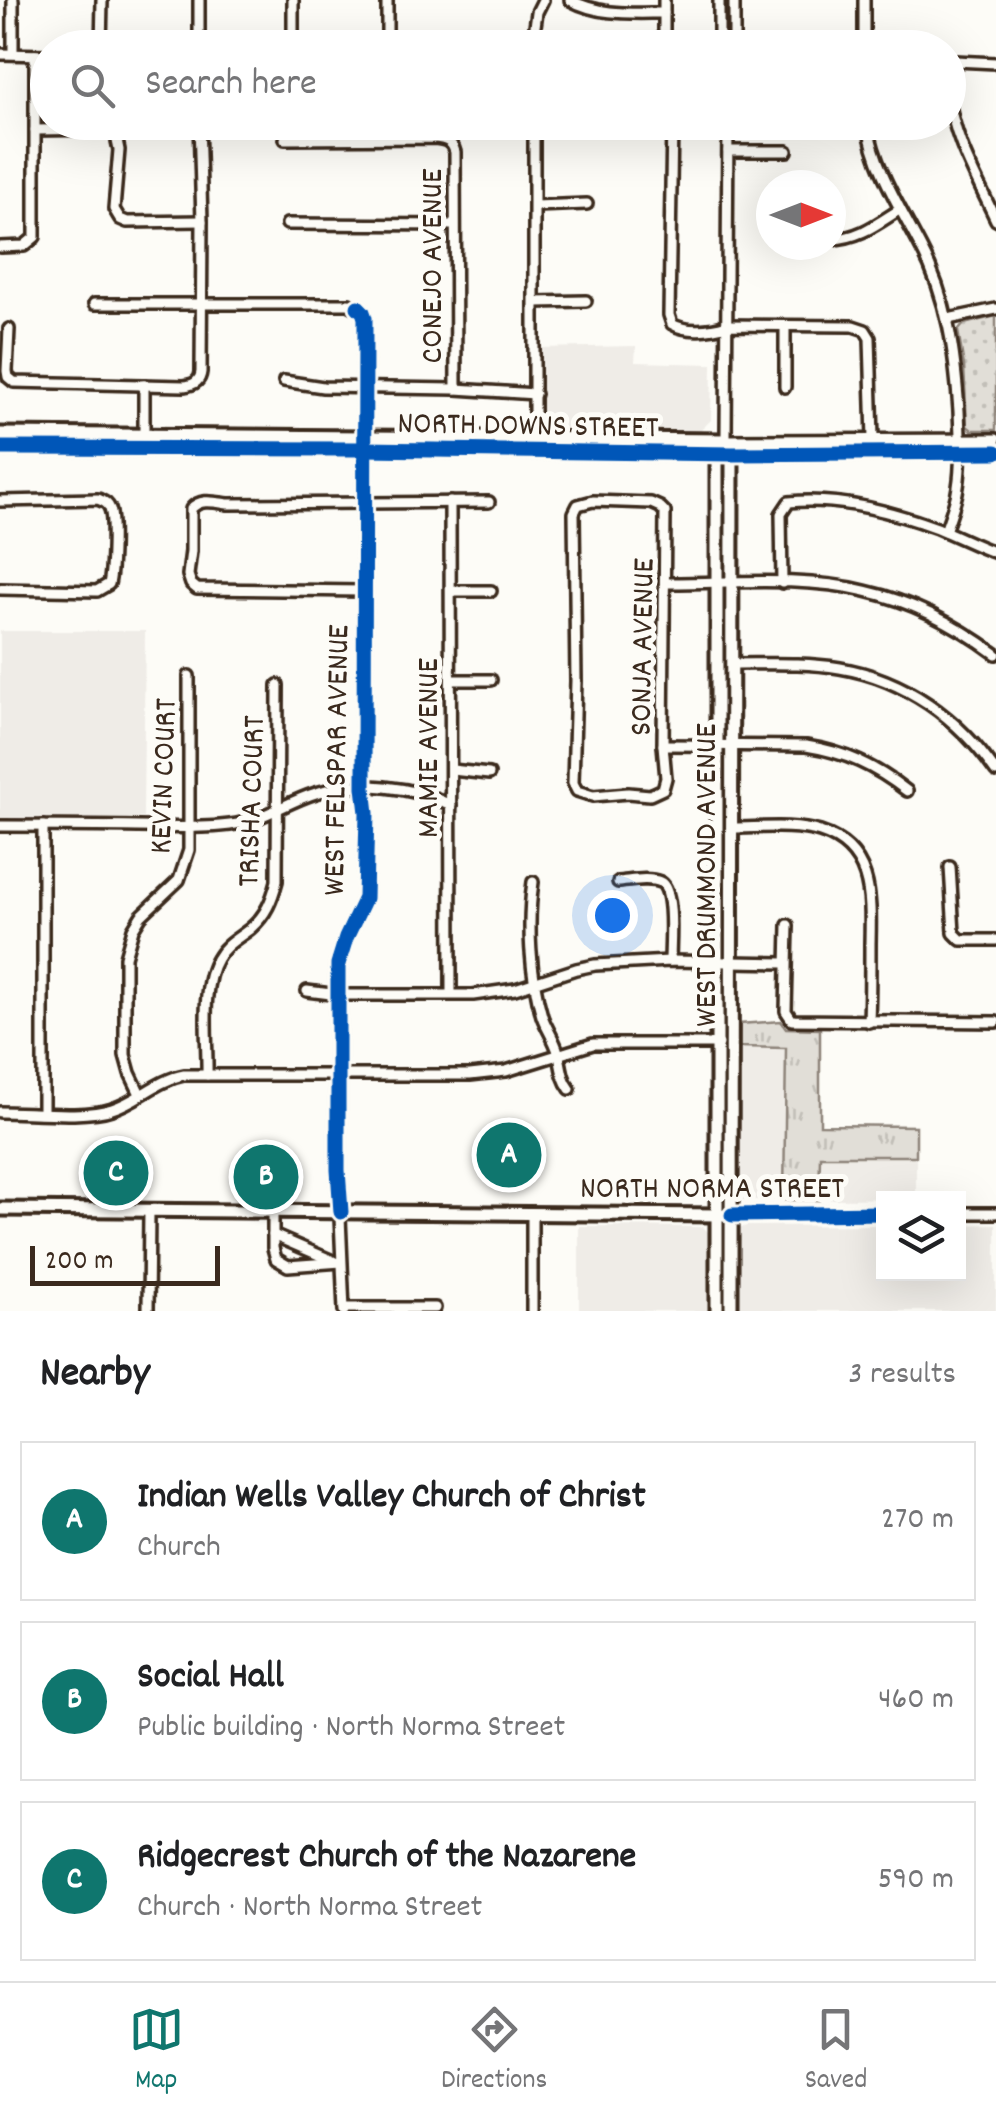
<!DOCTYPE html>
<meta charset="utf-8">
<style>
:root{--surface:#fff;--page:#f2f2f2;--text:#202124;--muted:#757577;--line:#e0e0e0;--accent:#0f766e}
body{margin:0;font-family:Dekko,sans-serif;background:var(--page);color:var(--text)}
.controls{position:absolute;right:30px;bottom:30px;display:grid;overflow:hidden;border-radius:0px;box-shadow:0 10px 40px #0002}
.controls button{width:90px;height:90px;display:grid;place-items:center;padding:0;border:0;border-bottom:2px solid var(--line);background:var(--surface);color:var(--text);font:50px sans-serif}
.compass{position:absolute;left:756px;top:170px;width:90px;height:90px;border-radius:50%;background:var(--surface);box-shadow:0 10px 40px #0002;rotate:90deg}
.scale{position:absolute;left:30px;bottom:25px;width:190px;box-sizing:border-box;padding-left:10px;border:5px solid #3b2a1e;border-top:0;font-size:28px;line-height:35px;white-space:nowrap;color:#3b2a1e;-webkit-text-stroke:8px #fdfcf7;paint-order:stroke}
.you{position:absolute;left:612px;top:915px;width:35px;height:35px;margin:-25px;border:8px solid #fff;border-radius:50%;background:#1a73e8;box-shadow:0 0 0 15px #1a73e833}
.badge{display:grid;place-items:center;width:65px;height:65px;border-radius:50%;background:var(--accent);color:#fff;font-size:32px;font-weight:700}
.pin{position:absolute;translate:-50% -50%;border:5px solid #fff;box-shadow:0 2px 10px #0006}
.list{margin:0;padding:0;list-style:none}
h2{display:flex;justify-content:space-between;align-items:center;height:130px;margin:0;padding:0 40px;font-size:42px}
h2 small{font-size:32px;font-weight:400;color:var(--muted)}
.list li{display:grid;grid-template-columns:65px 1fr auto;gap:30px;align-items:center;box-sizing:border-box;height:160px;margin:0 20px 20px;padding:0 20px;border:2px solid var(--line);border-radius:0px}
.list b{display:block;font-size:38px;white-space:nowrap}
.list p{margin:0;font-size:32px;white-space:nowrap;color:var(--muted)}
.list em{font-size:32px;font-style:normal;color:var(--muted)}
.icon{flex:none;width:55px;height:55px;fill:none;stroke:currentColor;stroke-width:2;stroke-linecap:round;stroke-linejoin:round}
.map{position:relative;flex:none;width:996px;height:1311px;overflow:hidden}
.search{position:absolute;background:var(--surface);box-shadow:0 10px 40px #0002;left:30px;right:30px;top:30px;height:110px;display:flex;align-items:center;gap:25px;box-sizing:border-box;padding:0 35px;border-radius:55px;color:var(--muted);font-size:38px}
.sheet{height:670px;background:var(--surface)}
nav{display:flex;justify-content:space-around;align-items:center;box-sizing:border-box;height:140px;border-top:2px solid var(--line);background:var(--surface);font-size:28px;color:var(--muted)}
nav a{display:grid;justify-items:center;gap:5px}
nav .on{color:var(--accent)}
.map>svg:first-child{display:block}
.built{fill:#efece7}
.grass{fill:url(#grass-tufts);stroke:#8e847a;stroke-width:2.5}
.park{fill:url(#park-dots);stroke:#8e847a;stroke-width:2.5}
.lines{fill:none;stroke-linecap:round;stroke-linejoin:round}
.minor-casing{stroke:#3b2a1e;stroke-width:16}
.major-casing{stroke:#3b2a1e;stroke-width:19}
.minor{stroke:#fdfcf7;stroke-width:9}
.major{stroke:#fdfcf7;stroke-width:11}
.cycleway-casing{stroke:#fdfcf7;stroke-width:21}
.cycleway{stroke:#0057b8;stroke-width:15}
.labels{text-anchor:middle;stroke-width:10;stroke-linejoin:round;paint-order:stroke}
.street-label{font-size:32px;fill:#3b2a1e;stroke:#fdfcf7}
</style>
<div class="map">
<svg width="996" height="1311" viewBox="0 0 996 1311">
<defs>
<pattern id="grass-tufts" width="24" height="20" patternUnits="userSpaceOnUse" patternTransform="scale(2.5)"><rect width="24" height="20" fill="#e1ded7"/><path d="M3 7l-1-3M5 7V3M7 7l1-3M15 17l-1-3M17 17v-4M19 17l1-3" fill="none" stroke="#c2bfb8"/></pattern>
<pattern id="park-dots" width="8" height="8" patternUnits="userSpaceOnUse" patternTransform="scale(2.5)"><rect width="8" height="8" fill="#e1ded7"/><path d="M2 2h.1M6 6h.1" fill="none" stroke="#c2bfb8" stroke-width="1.8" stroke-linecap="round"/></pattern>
</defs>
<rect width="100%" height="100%" fill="#fdfcf7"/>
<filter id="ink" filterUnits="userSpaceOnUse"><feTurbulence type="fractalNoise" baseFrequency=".01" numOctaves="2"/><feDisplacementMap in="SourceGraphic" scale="20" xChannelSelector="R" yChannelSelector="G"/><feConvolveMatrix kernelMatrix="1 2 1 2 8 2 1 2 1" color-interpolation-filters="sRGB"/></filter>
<g filter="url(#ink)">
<!-- built -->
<g class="built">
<path d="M636,346L635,362L712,364L711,420L699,432L552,429L540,421V348Z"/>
<path d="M0,631H145L143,818H0Z"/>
<path d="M740,1047H786V1126H916V1198L743,1200L740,1197Z"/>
<path d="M996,1224V1311H737V1230L746,1226L883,1225L884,1274H958L959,1225Z"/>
<path d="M579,1226L703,1227L709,1233L708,1311H579Z"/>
</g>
<!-- grass -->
<path class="grass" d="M781,1021L786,1028L820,1029V1125L916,1126V1156H820L819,1200H784L786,1048L739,1047V1024Z"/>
<!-- park -->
<path class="park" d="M996,316V430H972L967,426L964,366L958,331L964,324Z"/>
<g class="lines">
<!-- minor casing -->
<g class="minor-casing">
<g id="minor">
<path d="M570,0C600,16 632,13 664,13"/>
<path d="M719,0V48"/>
<path d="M734,0V48"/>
<path d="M101,48L102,0"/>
<path d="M199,48V0"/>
<path d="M293,48V0"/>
<path d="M387,48V0"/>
<path d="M532,48L537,12L543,0"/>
<path d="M664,48V0"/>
<path d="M864,48V0"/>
<path d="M13,53V0"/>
<path d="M0,54L48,55"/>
<path d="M948,72L955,61L996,63"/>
<path d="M948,91C953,139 976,177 996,220"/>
<path d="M534,122V440"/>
<path d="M672,122L669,315L672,324C687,333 710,330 727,325L853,326L865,330L870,338L873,439"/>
<path d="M728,122L726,440L996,439"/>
<path d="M867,122C875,170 900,207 921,248C948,299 955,354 959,411C960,436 962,463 958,487C956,502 950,517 945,531"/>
<path d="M35,130L105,129L116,136L119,150L114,209L120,219L127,222L202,221"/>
<path d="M285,139L435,138C445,139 452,141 455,152L456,389"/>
<path d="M728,151H787"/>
<path d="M535,206L587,204"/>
<path d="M287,224L454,225"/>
<path d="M831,239C858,239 877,224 899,210"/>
<path d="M0,247L24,246L35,237V55"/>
<path d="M535,302L586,301"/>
<path d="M94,304H349L363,312L365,318L364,787L367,813L365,898L346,938L338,964V1170L344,1311"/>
<path d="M948,319L996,309"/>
<path d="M785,326V387"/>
<path d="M9,329L7,371L8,377L14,382L184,386C193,385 200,382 201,372L202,221L199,122"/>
<path d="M284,381L323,387L456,389L535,394"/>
<path d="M144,437V385"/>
<path d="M732,454L996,452"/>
<path d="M0,501L98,499C104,502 107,502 110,509C114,519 112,572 109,584L97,591L0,589"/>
<path d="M593,501L651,503L660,507L665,512L663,745L666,778L663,789L650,795L628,793L593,796L577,791L573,783L576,681L574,513L578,505Z"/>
<path d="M450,502L451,994"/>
<path d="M666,583C730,583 803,576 865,591C914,602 957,625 996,654"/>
<path d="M782,583L781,514L789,502C838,497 891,511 937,528C957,536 976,546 996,553"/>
<path d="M363,591L197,589L191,584L188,575L191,551V509C200,498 214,502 228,504L489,502"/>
<path d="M452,591H491"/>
<path d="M732,664C768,664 805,662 840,668C905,679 959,718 996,772"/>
<path d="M452,680H491"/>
<path d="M663,745L806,746C845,752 875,766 907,791"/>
<path d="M452,770L489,774"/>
<path d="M0,826C46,826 92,826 138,827C169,827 200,829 230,825C262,821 286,802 316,793C358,780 412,786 451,805"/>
<path d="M733,828C760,828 794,824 820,832C873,849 871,897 870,943C870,969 870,995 869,1022"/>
<path d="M950,867L954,933L961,940H996"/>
<path d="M533,882C527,923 530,975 542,1016C546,1028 555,1040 558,1052C562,1066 561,1077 570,1089"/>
<path d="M618,882C631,881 648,877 660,882C675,887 670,946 670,961"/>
<path d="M788,925L786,1011L792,1020L996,1022"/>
<path d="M307,991L339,995H473L515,989L576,969L595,965L670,961L785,963"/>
<path d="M207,1075C208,1042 200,987 217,959C225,944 239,938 251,928C266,915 272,900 277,881L278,685"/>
<path d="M140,1094L130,1073L125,1055V957L133,929L141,916L179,880L189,850V676"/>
<path d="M0,1112C30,1112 86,1118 112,1109C138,1101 157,1080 184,1075H470L506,1071L593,1044H719"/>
<path d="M43,1112V826"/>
<path d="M273,1211V1248L276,1259L288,1266L341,1262"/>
<path d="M958,1213H996"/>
<path d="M732,1215L884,1213"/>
<path d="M273,1235L333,1261"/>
<path d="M344,1308H435"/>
<path d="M148,1311L149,1211"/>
<path d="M532,1311V1213"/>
</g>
</g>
<!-- major casing -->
<g class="major-casing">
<g id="major">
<path d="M0,434L726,440"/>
<path d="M726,440L732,454L731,1311"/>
<path d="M0,448L364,449L721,454"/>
<path d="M0,1209L721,1215"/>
<path d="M717,1311V453L726,440"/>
</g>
</g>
<!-- minor -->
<use href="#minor" class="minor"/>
<!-- major -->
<use href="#major" class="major"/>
<!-- cycleway casing -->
<g class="cycleway-casing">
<g id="cycleway">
<path d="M0,448L364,449L732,454L996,452"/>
<path d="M341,1212L338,1170V964L346,938L365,898L367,813L364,787L365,318L363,312L358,307"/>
<path d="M732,1215L884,1213"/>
</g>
</g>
<!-- cycleway -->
<use href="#cycleway" class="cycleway"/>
</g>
</g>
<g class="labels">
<!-- street labels -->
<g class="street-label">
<text transform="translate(430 266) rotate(-90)" y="11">CONEJO AVENUE</text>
<text transform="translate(528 423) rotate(1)" y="11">NORTH DOWNS STREET</text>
<text transform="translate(640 647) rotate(-89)" y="11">SONJA AVENUE</text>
<text transform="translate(426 748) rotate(-90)" y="11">MAMIE AVENUE</text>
<text transform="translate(334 760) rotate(-89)" y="11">WEST FELSPAR AVENUE</text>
<text transform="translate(161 776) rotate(-88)" y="11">KEVIN COURT</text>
<text transform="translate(249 801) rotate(-88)" y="11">TRISHA COURT</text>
<text transform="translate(704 875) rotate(-90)" y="11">WEST DRUMMOND AVENUE</text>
<text x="712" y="1197">NORTH NORMA STREET</text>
</g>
</g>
</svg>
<div class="controls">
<button><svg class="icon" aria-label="layers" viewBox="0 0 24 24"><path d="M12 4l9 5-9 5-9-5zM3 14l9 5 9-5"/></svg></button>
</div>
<svg class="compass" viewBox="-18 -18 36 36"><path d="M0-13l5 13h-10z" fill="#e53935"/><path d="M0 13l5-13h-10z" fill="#757577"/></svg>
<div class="scale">200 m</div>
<div class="you"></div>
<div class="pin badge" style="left:509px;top:1155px">A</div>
<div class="pin badge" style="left:266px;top:1177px">B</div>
<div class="pin badge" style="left:116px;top:1173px">C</div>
<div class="search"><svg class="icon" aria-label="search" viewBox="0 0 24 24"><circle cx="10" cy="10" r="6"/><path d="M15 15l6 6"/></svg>Search here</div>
</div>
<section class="sheet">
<h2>Nearby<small>3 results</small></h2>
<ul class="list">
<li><span class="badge">A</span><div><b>Indian Wells Valley Church of Christ</b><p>Church</p></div><em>270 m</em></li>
<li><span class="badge">B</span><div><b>Social Hall</b><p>Public building · North Norma Street</p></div><em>460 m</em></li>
<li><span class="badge">C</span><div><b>Ridgecrest Church of the Nazarene</b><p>Church · North Norma Street</p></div><em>590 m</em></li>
</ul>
</section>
<nav>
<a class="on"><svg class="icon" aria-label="map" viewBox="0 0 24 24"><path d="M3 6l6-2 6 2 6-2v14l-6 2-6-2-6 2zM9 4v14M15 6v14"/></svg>Map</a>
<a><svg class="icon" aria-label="directions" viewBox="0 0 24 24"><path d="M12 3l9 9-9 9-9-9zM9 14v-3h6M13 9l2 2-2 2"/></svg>Directions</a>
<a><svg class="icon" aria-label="saved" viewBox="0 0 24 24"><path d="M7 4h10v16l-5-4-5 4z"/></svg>Saved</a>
</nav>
